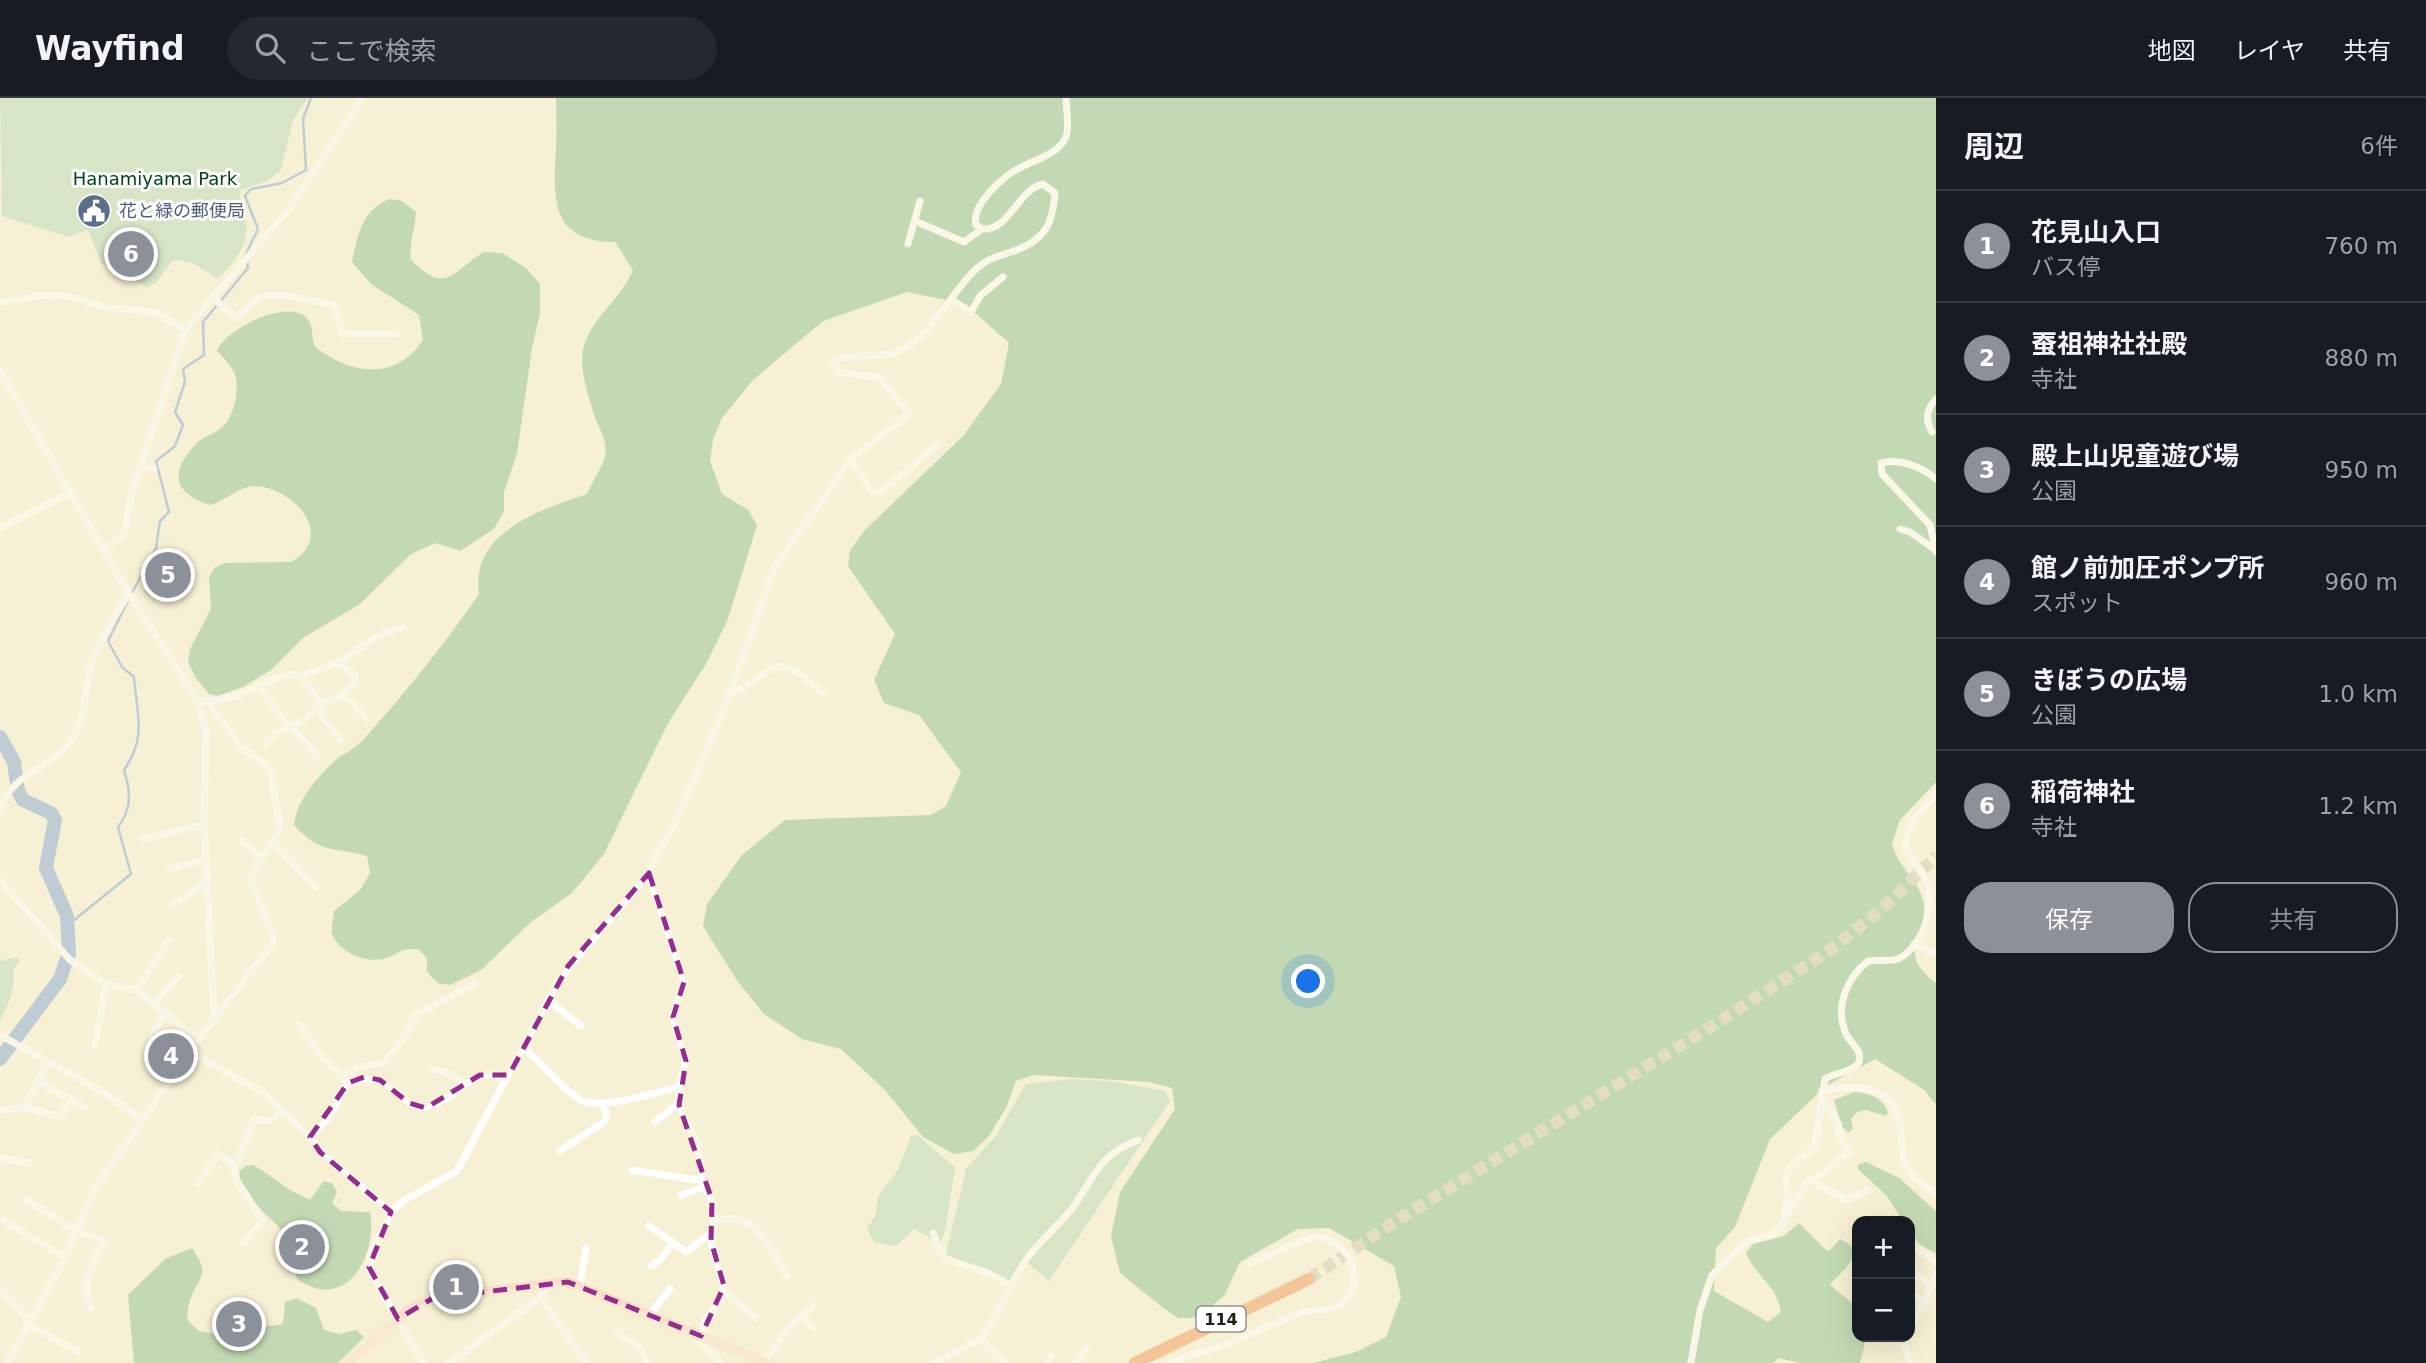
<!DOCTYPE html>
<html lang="ja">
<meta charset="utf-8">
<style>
:root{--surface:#171b24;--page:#242831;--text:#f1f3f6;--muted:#9ea1a6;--line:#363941;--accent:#8c9099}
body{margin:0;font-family:"DejaVu Sans","Noto Sans JP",sans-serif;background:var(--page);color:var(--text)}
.controls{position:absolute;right:21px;bottom:21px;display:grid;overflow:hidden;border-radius:14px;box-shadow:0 7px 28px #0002}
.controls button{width:63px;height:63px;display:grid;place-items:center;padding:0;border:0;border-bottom:2px solid var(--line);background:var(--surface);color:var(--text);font:35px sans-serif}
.you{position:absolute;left:1309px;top:884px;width:24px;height:24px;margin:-18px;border:5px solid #fff;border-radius:50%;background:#1a73e8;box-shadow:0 0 0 10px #1a73e833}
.badge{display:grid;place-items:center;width:46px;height:46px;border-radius:50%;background:var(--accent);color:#fff;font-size:23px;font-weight:700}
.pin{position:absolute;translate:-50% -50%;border:4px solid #fff;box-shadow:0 2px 7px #0006}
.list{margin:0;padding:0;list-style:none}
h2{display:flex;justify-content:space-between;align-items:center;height:91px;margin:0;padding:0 28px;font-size:30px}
h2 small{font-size:23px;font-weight:400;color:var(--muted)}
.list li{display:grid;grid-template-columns:46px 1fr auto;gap:21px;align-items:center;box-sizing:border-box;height:112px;padding:0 28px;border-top:2px solid var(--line)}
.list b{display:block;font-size:26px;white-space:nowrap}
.list p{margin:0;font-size:23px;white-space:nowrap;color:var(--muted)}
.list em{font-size:23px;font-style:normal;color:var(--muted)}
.actions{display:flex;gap:14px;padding:21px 28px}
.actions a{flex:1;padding:16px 0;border:2px solid var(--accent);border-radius:28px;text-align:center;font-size:24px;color:var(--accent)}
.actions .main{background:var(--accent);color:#fff}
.icon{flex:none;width:38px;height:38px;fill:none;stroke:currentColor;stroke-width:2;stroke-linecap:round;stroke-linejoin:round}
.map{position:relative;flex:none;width:1936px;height:1265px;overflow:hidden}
header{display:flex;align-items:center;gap:42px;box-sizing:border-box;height:98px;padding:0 35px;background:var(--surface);border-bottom:2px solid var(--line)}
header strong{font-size:33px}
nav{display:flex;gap:38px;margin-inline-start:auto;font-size:24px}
.search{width:490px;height:63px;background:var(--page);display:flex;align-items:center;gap:18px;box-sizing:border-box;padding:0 24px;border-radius:38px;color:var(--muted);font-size:26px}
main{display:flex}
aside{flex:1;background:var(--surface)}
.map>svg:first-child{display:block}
.green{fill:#b2d8b6}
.forest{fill:#85bc8c}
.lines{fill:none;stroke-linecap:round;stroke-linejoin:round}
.stream{stroke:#7e9fd6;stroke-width:2.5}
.river{stroke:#7e9fd6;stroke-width:14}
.highway-tunnel{stroke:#ccc7ae;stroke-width:12;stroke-dasharray:12 6;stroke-linecap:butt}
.street{stroke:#fff;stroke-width:7}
.secondary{stroke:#fadeca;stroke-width:10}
.highway{stroke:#f0904e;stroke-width:12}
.marked{fill:none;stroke:#952d91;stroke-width:5;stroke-dasharray:14 9;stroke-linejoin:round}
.labels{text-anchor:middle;stroke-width:6;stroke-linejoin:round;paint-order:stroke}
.shield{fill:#fff;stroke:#64635c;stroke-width:2}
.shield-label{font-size:16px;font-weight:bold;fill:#222016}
.park-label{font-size:18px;fill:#014216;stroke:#fff}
.service-label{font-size:18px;fill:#4e5e75;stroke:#fff;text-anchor:start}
</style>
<header>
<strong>Wayfind</strong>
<div class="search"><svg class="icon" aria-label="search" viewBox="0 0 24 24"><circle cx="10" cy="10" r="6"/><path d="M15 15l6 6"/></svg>ここで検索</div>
<nav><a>地図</a><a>レイヤ</a><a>共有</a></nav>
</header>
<main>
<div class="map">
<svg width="1936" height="1265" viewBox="0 0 1936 1265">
<rect width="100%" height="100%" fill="#f6f1d4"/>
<!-- green -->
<g class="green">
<path d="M0,0H308L293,22L281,72L267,83L241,92C237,105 244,113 246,125C249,145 233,169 217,180L191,164L173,162L157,184L147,189L101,165L88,132L69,139L2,118Z"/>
<path d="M166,450L175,451L185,457C188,472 185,491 174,501L147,497L144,493Z"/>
<path d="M17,859L20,864L13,871C16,889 8,908 0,923V863Z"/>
<path d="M1072,981L1112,983L1165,993L1170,1003L1049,1183L1024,1162L1009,1183L946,1156L966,1071L996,1038L1026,986Z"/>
<path d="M917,1037L956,1070C949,1095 950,1122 941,1145L914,1131L896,1148L874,1144L867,1131L875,1118L878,1099L898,1072L911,1038Z"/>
</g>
<!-- forest -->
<g class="forest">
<path d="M556,0H1936V684L1900,722L1892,745C1896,768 1921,783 1924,807C1927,839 1895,856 1936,885V1006L1923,991L1875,961L1826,988L1770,1041L1735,1129L1716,1150L1714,1193L1768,1224L1781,1214C1778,1189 1754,1176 1746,1155L1753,1146L1784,1138L1799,1125L1825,1151L1829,1153L1840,1141L1852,1148C1858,1165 1839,1174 1830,1187L1857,1209V1239L1866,1241L1860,1265H1800L1779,1260L1773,1265H1313L1356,1254L1386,1239L1401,1199L1394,1168L1329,1130L1298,1131L1240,1164L1224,1198L1202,1216L1191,1220H1178L1162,1209L1120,1175L1111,1138L1120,1094L1175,1011L1172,990L1150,984L1033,977L1016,983L1007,1008L989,1038L973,1053L954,1056L923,1039L885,992L841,951L802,941L764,916L738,884L703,828L707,806L742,757L785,722L931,717L946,708L961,674L919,617L884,605L874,582L895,536L848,468L850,452L865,432L964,337L1001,286L1009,245L965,206L907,194L823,223L753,282L722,320L713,342L710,363L722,396L748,412L757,427L728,521L706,566L667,627L604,756L572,795L531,824L481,872L450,887L438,885L427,874V861L419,851C396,850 399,857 383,861C365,865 338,854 332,835C331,829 334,819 334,813L360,792L370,775L367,758C331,748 322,757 294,727C297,701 319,677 338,660C347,654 357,649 364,641C405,595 445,546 479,496C470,434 540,412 587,396C592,384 603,369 605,357C608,341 598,330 594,316C588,298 578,267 584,248C592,219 622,200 633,172L615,144C550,143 553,101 556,49C557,33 556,16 556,0Z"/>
<path d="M390,101L402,103L416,114C415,131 409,145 411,162C448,198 450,174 484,154L502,155L526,170L540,186V215L532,250L517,356L504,394V413L494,431L460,453L436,445L411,456L360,506L303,540L271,572L243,589L218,598L209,596L196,580L188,564L190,551L211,511L209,480L214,470L225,465L291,464C336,439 296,390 255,388C240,388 225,403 210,407C171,395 170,372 198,344C205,338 214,336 221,330C234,320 241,289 234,274C230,266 223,259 217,253C225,231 292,197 309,223C313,230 312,242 315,249C350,276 395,284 423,242L419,217L371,186L352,164C357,138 363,110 390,101Z"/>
<path d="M1854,994C1869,995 1884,1000 1888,1015L1885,1018L1866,1012L1857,1014L1851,1021L1853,1030L1848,1035L1842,1028L1834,1002Z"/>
<path d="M1866,1064L1899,1080L1936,1113V1155C1921,1149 1910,1140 1910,1123H1903L1887,1098L1858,1071V1067Z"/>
<path d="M254,1067L290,1092L310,1102L324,1083L332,1085L337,1094L332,1105L341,1113L370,1114C378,1156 347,1216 297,1181L290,1140L243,1094L237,1075L246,1068Z"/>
<path d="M192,1150C211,1178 200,1175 191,1200C188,1206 188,1215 187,1222L199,1233L216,1236L283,1226L285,1204L297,1200L316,1210L324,1232L339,1236L356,1232L364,1239L338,1265H134L128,1197L165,1161Z"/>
</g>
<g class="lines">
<!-- stream -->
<g class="stream">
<path d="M131,497L156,450L160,423L169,414L156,363L175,348L183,327L175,314L185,284L183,271L204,257L203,224L248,170L246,156L258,131L245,98L251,91L282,85L306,72L303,21L311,0"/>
<path d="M68,827L131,776L118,729C132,711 131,694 124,672C147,639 137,617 134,579L122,569L108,543L128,503"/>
</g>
<!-- river -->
<path class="river" d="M0,639L14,664L18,693L23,702L51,715L55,722L46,770L67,818L69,855L60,881L0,961"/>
<!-- highway-tunnel -->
<path class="highway-tunnel" d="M1309,1181L1391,1126L1709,930L1833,850L1883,810L1936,758"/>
<!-- street -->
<g class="street">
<path d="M915,123L964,144L982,131"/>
<path d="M908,146L920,103"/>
<path d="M213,200L237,220C244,214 253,203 262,198C274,193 320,204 334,207L342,236H396"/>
<path d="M952,202L971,214L980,198L1003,179"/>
<path d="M0,205L42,197L68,198L107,210L155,214L185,232"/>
<path d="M0,273L129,496L197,602L206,631L204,724L214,919"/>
<path d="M1932,334C1925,321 1926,312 1936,301"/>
<path d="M850,362L873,394L879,395L936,348"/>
<path d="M141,368L154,371"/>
<path d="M1936,381C1922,369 1899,360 1881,365L1882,376L1930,427L1936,454"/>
<path d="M0,430L71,395"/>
<path d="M1900,431L1910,434L1934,451"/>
<path d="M104,450L120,440L125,432L132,394L185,232L289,111L363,0"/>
<path d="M301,578L320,605L336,601L356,585L355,577L338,565"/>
<path d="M259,588L288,629"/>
<path d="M730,595C750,590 761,573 780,568L799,574L824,597"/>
<path d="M343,596L367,621"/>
<path d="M208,604L239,597L273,581L291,576L301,578L338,565L379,537L403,529"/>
<path d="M320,605L322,618L341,643"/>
<path d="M291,628L317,658"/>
<path d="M265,646C282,624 303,631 320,605"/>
<path d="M0,712C12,673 50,673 71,642C85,622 84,601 88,579C94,549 112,521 129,496"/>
<path d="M142,741L204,727"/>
<path d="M241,742L260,759"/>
<path d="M274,745L316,789"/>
<path d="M169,771L206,762"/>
<path d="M0,782L70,862L106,886L95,947"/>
<path d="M174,806L207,784"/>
<path d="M1914,846L1936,856"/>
<path d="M106,886L136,892L198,942"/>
<path d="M136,892L168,843"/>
<path d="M548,902L581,928"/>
<path d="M154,905L179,878"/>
<path d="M299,926L320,957L348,985L329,1019L310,1039"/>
<path d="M0,937L101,993L143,1022"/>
<path d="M149,946L164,914"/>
<path d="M523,950C541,964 563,992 579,1001C599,1014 655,994 679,989"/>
<path d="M189,954L261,993L310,1039L320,1054L391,1114"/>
<path d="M433,972L447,974L465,986C480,977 490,971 507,981"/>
<path d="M342,979L358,969L384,965L407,935L415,918L473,886"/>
<path d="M39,984L84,1009"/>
<path d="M348,985C409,961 396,1048 465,986"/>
<path d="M1822,993C1855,987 1894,984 1900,1027C1902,1043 1901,1061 1910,1075C1917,1083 1927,1089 1936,1095"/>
<path d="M25,1010L48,964"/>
<path d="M0,1013L23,1009L60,1019L73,1001"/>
<path d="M655,1024L679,1005"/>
<path d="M560,1053L604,1024L607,1016L602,1006"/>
<path d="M0,1060L30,1065"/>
<path d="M234,1067L237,1083L263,1123L244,1145"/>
<path d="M632,1072L703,1083"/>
<path d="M1811,1082L1846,1102L1867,1092"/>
<path d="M198,1085L218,1056L234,1067L237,1064L254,1021L270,1023L283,1013"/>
<path d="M681,1097L705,1089"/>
<path d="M25,1101L77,1133L104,1143C93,1166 79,1186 91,1210"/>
<path d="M0,1120L65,1160"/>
<path d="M1785,1120L1806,1085L1824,1075L1849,1054L1837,1033L1839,1027L1821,997"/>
<path d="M714,1122C757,1112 768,1147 787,1178"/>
<path d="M649,1128L686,1154L713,1134"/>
<path d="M933,1135L944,1161L986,1174L1010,1187"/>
<path d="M1910,1145L1936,1164"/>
<path d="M651,1168L662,1160L673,1144"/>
<path d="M1912,1174L1932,1187"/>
<path d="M580,1187L586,1150"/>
<path d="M0,1192L29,1221"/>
<path d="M724,1194L756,1220"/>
<path d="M1910,1196L1925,1203"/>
<path d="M541,1199L586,1265"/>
<path d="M650,1216L670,1191"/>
<path d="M801,1218L814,1230"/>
<path d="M27,1226L79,1254"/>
<path d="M1910,1229L1925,1203L1936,1177"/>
<path d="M618,1234L637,1248L648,1263L646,1265"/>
<path d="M1905,1239L1904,1246L1910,1265"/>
<path d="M763,1264L789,1230L816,1206"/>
<path d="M7,1265L65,1160L94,1092L189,954L272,846L273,838L250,780L280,731L271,676L264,665L242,650L208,604L197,602"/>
<path d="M423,1265L371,1175L370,1157L391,1114L403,1103L457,1073L558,883L649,775"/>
<path d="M449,1265L541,1199L547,1186"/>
<path d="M721,1265L700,1243L705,1223L721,1203L724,1188L711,1143L715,1119L712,1102L703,1085L698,1048L679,1007V989L686,963L673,919L684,884L649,775L656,757L675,726L726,606L775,469L850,362L909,316L879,279L839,275L833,268L836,263C848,253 881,263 903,251C935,233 950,196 976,171C997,151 1024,159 1045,132C1052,122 1054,107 1055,95L1043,86C1017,92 1010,133 982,131L976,127C971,109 997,85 1011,75C1029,62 1056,60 1066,39C1070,28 1066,11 1066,0"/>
<path d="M934,1265L980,1241"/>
<path d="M1004,1265L980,1241C999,1217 1009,1187 1026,1162C1040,1141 1062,1126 1076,1105C1097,1074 1100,1057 1138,1042"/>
<path d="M1047,1265L1051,1258"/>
<path d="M1076,1265L1086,1250"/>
<path d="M1170,1265C1185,1257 1201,1255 1216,1250C1245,1240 1272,1225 1301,1215C1314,1210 1331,1216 1342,1205C1358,1191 1357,1166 1343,1152C1333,1142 1324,1138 1310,1140L1248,1166"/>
<path d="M1691,1265L1700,1212L1712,1177L1746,1144L1773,1136L1783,1126L1788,1098L1786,1078L1790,1070L1815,1048L1825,981C1833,975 1855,974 1859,964C1863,952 1850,945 1846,936C1834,909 1847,880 1868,863C1877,861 1891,865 1900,860C1923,846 1936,808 1927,783C1921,768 1904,759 1906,741C1909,723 1925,709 1936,696"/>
</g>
<!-- secondary -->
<path class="secondary" d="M348,1265L410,1211L433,1200L568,1184L766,1265"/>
<!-- highway -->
<path class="highway" d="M1135,1265L1309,1181"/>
</g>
<!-- marked area -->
<path d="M0 0H1936V1265H0ZM649,775L684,884L673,919L686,963L679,1007L712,1102L711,1143L724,1188L701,1238L568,1184L433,1200L398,1221L369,1169L391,1114L320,1054L310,1039L348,985L364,979L380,982L409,1005L426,1010L480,977H509L568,868Z" fill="#f6f1d4" fill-opacity=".55" fill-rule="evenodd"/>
<path class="marked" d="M649,775L684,884L673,919L686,963L679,1007L712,1102L711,1143L724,1188L701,1238L568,1184L433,1200L398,1221L369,1169L391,1114L320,1054L310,1039L348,985L364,979L380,982L409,1005L426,1010L480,977H509L568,868Z"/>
<!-- icons -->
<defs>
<g id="civic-disc" transform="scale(1.75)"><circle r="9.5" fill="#5c6f8a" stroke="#fff"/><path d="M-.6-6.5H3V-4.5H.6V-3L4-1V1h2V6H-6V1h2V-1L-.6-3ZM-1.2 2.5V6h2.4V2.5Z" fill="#fff"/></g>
</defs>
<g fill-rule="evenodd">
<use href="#civic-disc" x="94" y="113"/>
</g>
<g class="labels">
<!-- shield labels -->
<rect class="shield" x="1196.5" y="1208.5" width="49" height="25" rx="5"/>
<g class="shield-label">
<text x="1221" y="1227">114</text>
</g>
<!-- park labels -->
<g class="park-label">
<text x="155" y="87">Hanamiyama Park</text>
</g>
<!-- service labels -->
<g class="service-label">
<text x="119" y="119">花と緑の郵便局</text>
</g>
</g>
</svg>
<div class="controls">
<button>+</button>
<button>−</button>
</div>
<div class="you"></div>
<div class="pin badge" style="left:456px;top:1189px">1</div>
<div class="pin badge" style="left:302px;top:1149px">2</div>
<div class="pin badge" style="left:239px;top:1226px">3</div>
<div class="pin badge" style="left:171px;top:958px">4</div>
<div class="pin badge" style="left:168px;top:477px">5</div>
<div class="pin badge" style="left:131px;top:156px">6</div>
</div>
<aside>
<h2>周辺<small>6件</small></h2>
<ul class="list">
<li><span class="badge">1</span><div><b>花見山入口</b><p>バス停</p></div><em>760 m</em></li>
<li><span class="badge">2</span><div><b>蚕祖神社社殿</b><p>寺社</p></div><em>880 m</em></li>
<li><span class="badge">3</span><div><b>殿上山児童遊び場</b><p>公園</p></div><em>950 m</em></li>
<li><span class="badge">4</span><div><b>館ノ前加圧ポンプ所</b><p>スポット</p></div><em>960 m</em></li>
<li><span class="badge">5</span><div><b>きぼうの広場</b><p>公園</p></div><em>1.0 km</em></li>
<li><span class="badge">6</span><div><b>稲荷神社</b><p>寺社</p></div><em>1.2 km</em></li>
</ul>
<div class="actions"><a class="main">保存</a><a>共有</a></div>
</aside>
</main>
